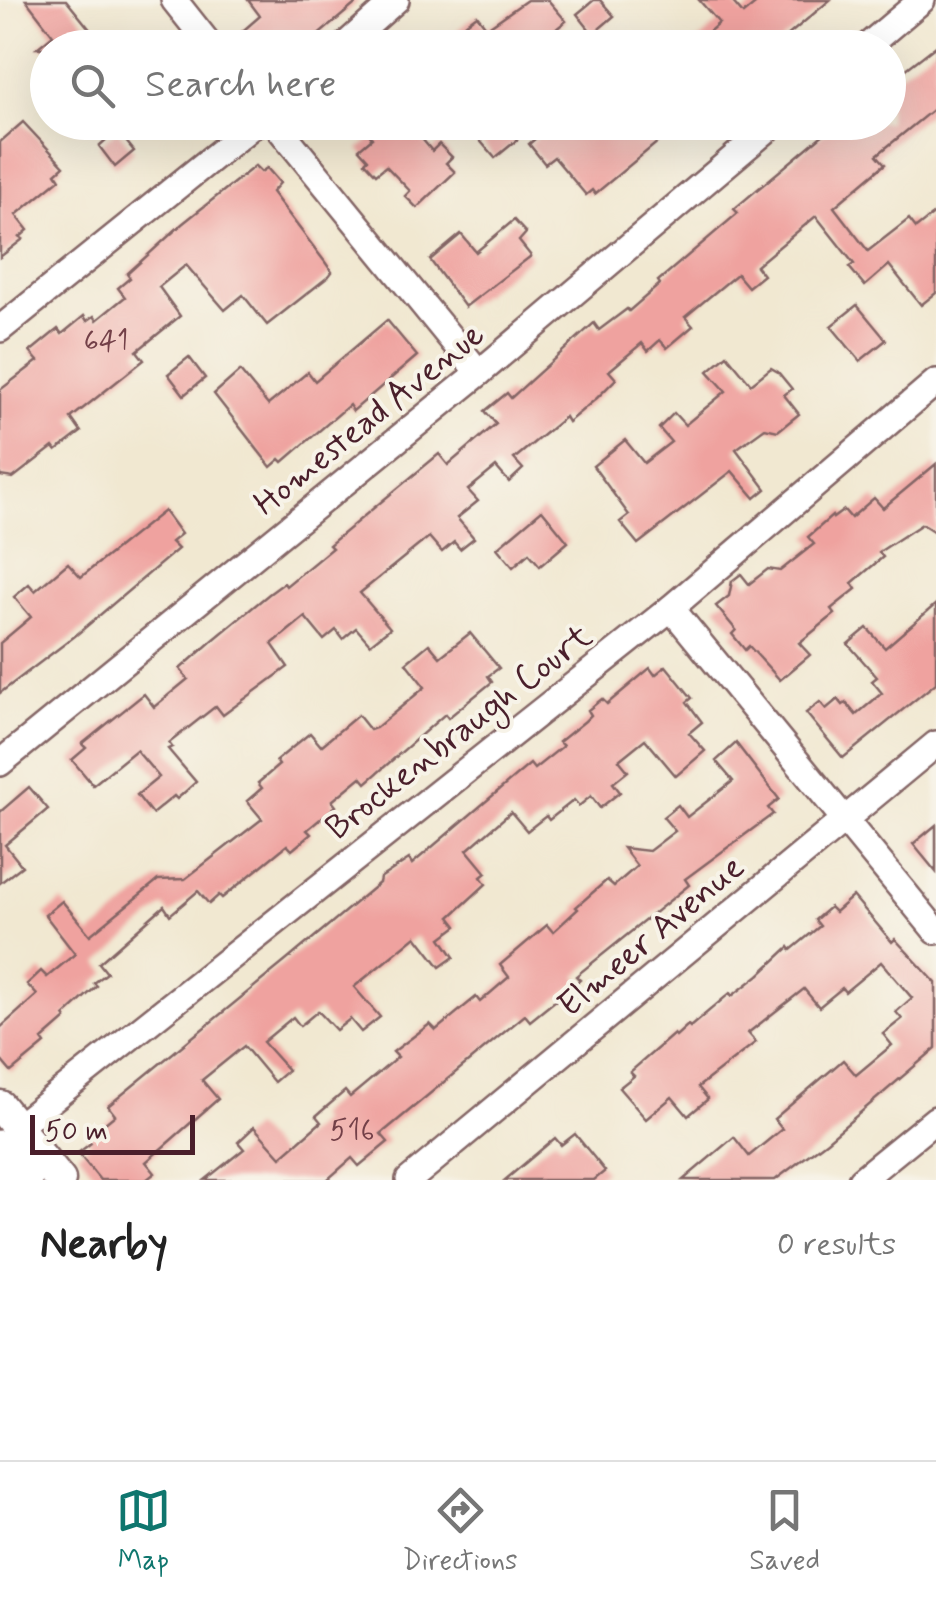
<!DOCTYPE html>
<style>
:root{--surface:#fff;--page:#f6f6f6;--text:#222;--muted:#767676;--line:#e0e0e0;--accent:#0f766e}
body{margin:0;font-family:Mynerve,sans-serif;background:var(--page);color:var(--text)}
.scale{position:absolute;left:30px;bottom:25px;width:165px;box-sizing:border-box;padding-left:10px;border:5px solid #4a1f2b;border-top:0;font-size:28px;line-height:35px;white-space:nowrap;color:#4a1f2b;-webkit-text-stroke:8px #f7f3e8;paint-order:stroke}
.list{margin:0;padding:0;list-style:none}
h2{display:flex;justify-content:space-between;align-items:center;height:130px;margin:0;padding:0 40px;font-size:42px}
h2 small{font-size:32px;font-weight:400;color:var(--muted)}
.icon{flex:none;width:55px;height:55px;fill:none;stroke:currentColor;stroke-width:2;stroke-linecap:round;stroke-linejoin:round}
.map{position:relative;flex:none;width:936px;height:1180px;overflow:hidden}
.search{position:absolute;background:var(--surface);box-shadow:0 10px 40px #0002;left:30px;right:30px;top:30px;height:110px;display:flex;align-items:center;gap:25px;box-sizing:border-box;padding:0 35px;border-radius:55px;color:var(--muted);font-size:38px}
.sheet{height:280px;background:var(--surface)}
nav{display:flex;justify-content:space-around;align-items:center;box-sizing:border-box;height:140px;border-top:2px solid var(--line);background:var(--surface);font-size:28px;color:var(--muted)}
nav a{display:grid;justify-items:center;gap:5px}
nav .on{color:var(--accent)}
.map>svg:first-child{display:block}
.building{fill:#efa29f}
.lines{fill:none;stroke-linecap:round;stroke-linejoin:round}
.minor-casing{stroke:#846565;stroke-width:30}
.tertiary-casing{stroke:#846565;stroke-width:35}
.motorway-casing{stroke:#846565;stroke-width:50}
.minor{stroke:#fff;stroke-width:25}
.tertiary{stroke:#fff;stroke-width:30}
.motorway{stroke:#fff;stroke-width:45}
.labels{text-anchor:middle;stroke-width:8;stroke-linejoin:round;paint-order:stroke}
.number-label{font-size:30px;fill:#734048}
.street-label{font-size:35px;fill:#4a1f2b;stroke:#f7f3e8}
</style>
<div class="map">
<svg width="936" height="1180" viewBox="0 0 936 1180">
<rect width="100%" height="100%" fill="#f7f3e8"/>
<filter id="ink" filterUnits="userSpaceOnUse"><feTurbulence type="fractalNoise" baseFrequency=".01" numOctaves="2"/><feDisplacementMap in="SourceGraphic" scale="20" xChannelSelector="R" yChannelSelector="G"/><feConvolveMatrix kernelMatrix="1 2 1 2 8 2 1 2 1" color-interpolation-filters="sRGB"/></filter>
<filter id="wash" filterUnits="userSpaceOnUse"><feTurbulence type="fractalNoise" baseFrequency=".0048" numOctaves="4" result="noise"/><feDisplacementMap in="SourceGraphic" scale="40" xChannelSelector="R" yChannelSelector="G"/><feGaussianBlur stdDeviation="2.25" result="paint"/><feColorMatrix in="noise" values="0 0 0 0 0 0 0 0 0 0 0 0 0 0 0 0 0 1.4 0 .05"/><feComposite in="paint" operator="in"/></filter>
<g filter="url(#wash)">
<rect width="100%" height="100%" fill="#f1e8d1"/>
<g id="blocks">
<!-- building -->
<g class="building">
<path d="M26,0H66L105,48H37L53,35Z"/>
<path d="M248,0H360L303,48H246L237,36L260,16Z"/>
<path d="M527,0H548L566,21L533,48H460L467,43L457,30L477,15L487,28Z"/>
<path d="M594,0H600L614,16L593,34L577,14Z"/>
<path d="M699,0H731L743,14L760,0H830L773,48H690L719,23Z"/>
<path d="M936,46V107L877,155L885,164L834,207L868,251L909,219L916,228L936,212V293L921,305L889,265L865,286L849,267L854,264L816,216L756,266L763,275L748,287L737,274L685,317L693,326L667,348L660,340L648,351L642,343L609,371L616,379L597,398L568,422L565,417L514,459L523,469L509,482L496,467L468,490L478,501L457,518L474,538L460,549L454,542L442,552L429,537L360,593L390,628L370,644L356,628L343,639L336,630L324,640L305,617L272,644L288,667L223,715L216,706L169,743L172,747L168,749L196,782L177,799L174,796L152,814L137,795L159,777L136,750L93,785L72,760L86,748L82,744L144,694L154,707L188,679L180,669L212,641L269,594L284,583L286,586L332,548L329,545L439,454L448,465L496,424L485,411L507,393L511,398L594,323L599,330L627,309L629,311L660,284L658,281L738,213L734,209L838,122H888V83Z"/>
<path d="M23,122L64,166L56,173L60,179L16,215L28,230L20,237L23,239L0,257V142Z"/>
<path d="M360,122H408L432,151L439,144L452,157L446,163L455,172L417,208L405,196L410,191L386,166L376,174L365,162L368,159L359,149L372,138Z"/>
<path d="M464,122H502L517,140L495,158Z"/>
<path d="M555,122H682L595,194L592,190L586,195L554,157L545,164L529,144Z"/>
<path d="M117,130L134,151L115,167L99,146Z"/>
<path d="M255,166L261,172L267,168L280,183L272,192L325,262L332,272L328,277L267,325L243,295L225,310L186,265L159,287L180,316L137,351L144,360L71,418L81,432L56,451L53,447L13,478L0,476V390L38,361L30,352L58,329L62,334L84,316L87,321L94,316L97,320L125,297L118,288L130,278L127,274L182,224Z"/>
<path d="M514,220L526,233L519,241L531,256L465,307L430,260L461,234L476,252Z"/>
<path d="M857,305L886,340L860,361L831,326Z"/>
<path d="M387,320L417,356L353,411L349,405L283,462L280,459L271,467L214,394L240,371L268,405L308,372L315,381Z"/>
<path d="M727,355L751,384L771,368L778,372L792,389L784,395L799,414L778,431L765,428L736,449L766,489L755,498L732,471L638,544L620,522L629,515L593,466L625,440L644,463L671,442L659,428L674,413L685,425L726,391L708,371Z"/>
<path d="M189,357L205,378L184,395L168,374Z"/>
<path d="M936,464V533L922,524L879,552L883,557L852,583L856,589L831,609L835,614L799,643L810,655L780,680L749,646L745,650L732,634L736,630L716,606L729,596L732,581L741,574L749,584L768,569L780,571L814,544L808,537L832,516L833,518L844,510L851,518L874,498L883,508Z"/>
<path d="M542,510L568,542L540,566L529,553L513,567L497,548Z"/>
<path d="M164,511L181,534L171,542L178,549L75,636L0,693V643L31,617L14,597L29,584L35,591L68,563L81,577Z"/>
<path d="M936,604V683L843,758L806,713L820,702L826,709L838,699L843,705L846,703L856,715L882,693L872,681L877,677L848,644L867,628L885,648Z"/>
<path d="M470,633L499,668L488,676L492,682L448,718L445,714L366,783L361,777L332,801L336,806L307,830L311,834L292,850L287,845L222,898L219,895L209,904L198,891L170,915L164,906L99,963L107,973L94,983L97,986L64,1016L66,1019L42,1040L45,1044L11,1072L0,1059V1028L37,995L27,984L41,971L47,977L75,954L45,915L62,901L90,935L158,880L185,879L262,819L247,801L262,788L258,783L279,765L276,761L310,733L321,746L358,715L370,730L376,728L425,687L406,663L429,644L440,657Z"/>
<path d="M666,666L692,698L687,702L702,722L689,733L705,751L676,776L645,739L619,760L628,771L613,783L620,792L600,808L591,796L579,806L574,800L549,820L546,816L527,831L511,812L467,850L486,873L481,877L486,884L450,917L457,926L441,938L454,957L440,967L416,936L354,987L380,1017L361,1032L350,1019L336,1030L318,1011L300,1026L293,1017L263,1042L288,1070L274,1082L244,1046L202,1080L218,1099L146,1162L155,1173L146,1180H100L78,1153L91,1143L87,1138L115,1115L108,1106L287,960L379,883L380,878L409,859L412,864L530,764L534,769L563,746L559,742L585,721L591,715L588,710L602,699L607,704L650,668L655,675Z"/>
<path d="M736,743L779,799L768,808L773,814L685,879L689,885L576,976L580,980L556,1000L530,1021L525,1015L381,1134L388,1142L359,1166L352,1158L327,1180H205L244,1149L238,1142L254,1127L281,1157L321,1122L316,1116L345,1091L350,1097L398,1057L393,1052L430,1024L436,1030L476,997L480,1002L509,977L500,965L547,925L553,932L578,909L576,907L607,880L614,886L637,866L623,848L649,851L675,831L663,817L678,805L687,817L733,781L716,761Z"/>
<path d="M29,787L48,809L5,845L22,866L0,883V812Z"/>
<path d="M936,825V872L913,844Z"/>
<path d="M853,896L892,942L895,939L936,983V1048L827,1141L775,1180H683L734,1137L749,1156L782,1129L774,1119L843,1060L856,1075L892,1045L883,1034L902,1019L896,1012L912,998L881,962L845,992L842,988L819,1007L804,989L748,1033L756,1042L698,1087L708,1099L688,1116L672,1097L646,1119L619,1088L634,1076L630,1072L674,1034L676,1036L688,1025L690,1027L730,993L732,996L759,975L789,947L791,950L820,926L815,920L830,907L835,912Z"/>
<path d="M575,1134L605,1171L594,1180H505L555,1138L561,1145Z"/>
</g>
</g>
</g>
<g filter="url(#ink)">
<use href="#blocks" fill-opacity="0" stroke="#846565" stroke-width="2.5"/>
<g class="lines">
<!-- minor casing -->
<g class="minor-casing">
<g id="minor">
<path d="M174,0L212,48"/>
<path d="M342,48L396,0"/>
<path d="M865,48L922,0"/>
<path d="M274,122L479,373"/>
<path d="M0,329L257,122"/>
<path d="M671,608L936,931"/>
<path d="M0,763L479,373L776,122"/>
<path d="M17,1127L671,608L936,382"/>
<path d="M409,1180L936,744"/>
<path d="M861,1180L936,1119"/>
</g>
</g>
<!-- tertiary casing -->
<g class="tertiary-casing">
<path id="tertiary" d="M0,1106L60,1180"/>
</g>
<!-- motorway casing -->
<g class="motorway-casing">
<path id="motorway" d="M0,1153L20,1180"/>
</g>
<!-- minor -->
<use href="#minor" class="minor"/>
<!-- tertiary -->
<use href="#tertiary" class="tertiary"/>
<!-- motorway -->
<use href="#motorway" class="motorway"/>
</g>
</g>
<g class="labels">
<!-- number labels -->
<g class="number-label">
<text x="106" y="350">641</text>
<text x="352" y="1139">516</text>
</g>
<!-- street labels -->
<g class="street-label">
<text transform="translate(368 418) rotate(-39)" y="12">Homestead Avenue</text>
<text transform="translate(458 731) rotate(-38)" y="12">Brockenbraugh Court</text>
<text transform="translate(650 935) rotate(-40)" y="12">Elmeer Avenue</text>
</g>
</g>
</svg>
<div class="scale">50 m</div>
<div class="search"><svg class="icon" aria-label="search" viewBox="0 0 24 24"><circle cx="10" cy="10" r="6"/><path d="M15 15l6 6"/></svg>Search here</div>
</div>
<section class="sheet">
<h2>Nearby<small>0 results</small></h2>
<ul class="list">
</ul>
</section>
<nav>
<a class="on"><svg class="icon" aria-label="map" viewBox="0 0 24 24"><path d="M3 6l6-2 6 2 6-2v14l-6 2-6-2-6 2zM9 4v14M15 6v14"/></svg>Map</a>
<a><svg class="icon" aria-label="directions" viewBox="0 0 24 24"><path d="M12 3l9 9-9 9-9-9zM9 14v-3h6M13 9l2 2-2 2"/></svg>Directions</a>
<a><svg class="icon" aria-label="saved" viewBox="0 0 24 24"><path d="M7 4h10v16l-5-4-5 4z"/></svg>Saved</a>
</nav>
